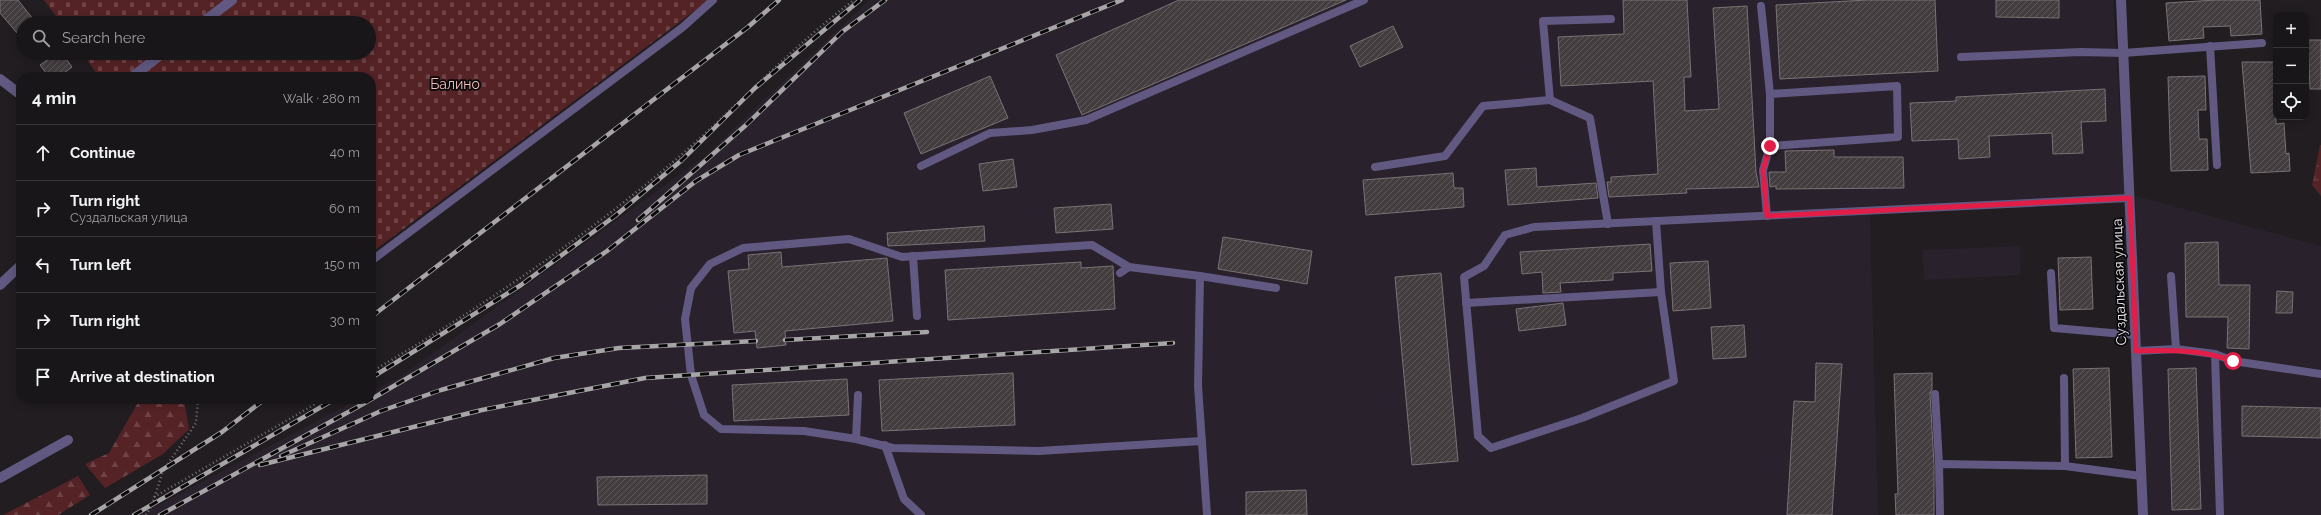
<!DOCTYPE html>
<meta charset="utf-8">
<style>
:root{--surface:#191619;--page:#262326;--text:#f1f3f6;--muted:#9f9fa2;--line:#373538}
body{margin:0;font-family:Raleway,sans-serif;background:var(--page);color:var(--text)}
.controls{position:absolute;right:12px;top:12px;display:grid;overflow:hidden;border-radius:8px;box-shadow:0 2px 10px #0003}
.controls button{width:36px;height:36px;display:grid;place-items:center;padding:0;border:0;border-bottom:1px solid var(--line);background:var(--surface);color:var(--text);font:20px sans-serif}
.stop{position:absolute;width:12px;height:12px;margin:-9px;border:3px solid #e11d48;border-radius:50%;background:#fff}
.stop.end{background:#e11d48;border-color:#fff;box-shadow:0 1px 4px #0008}
.list{margin:0;padding:0;list-style:none}
h2{display:flex;justify-content:space-between;align-items:center;height:52px;margin:0;padding:0 16px;font-size:17px}
h2 small{font-size:13px;font-weight:400;color:var(--muted)}
.list li{display:grid;grid-template-columns:26px 1fr auto;gap:12px;align-items:center;box-sizing:border-box;height:56px;padding:0 16px;border-top:1px solid var(--line)}
.list b{display:block;font-size:15px;white-space:nowrap}
.list p{margin:0;font-size:13px;white-space:nowrap;color:var(--muted)}
.list em{font-size:13px;font-style:normal;color:var(--muted)}
.icon{flex:none;width:22px;height:22px;fill:none;stroke:currentColor;stroke-width:2;stroke-linecap:round;stroke-linejoin:round}
.map{position:relative;flex:none;width:2321px;height:515px;overflow:hidden}
.search{position:absolute;background:var(--surface);box-shadow:0 2px 10px #0003;left:16px;top:16px;width:360px;height:44px;display:flex;align-items:center;gap:10px;box-sizing:border-box;padding:0 14px;border-radius:22px;color:var(--muted);font-size:15px}
.panel{position:absolute;background:var(--surface);box-shadow:0 2px 10px #0003;left:16px;top:72px;width:360px;height:332px;border-radius:16px}
.map>svg:first-child{display:block}
.built{fill:#29212b}
.forest{fill:url(#forest-firs)}
.wetland{fill:url(#wetland-marsh)}
.cemetery{fill:url(#cemetery-stones)}
.building{fill:url(#building-hatch);stroke:#7a7275}
.lines{fill:none;stroke-linecap:round;stroke-linejoin:round}
.path{stroke:#767376;stroke-width:2.5;stroke-dasharray:1 3;stroke-linecap:butt}
.service{stroke:#615981;stroke-width:8}
.minor{stroke:#615981;stroke-width:10}
.rail-casing{stroke:#a8a5a8;stroke-width:4.5}
.rail{stroke:#090809;stroke-width:3;stroke-dasharray:9;stroke-linecap:butt}
.route{stroke:#e11d48;stroke-width:5}
.labels{text-anchor:middle;stroke-width:3.5;stroke-linejoin:round;paint-order:stroke}
.park-label{font-size:14px;fill:#f7bdbb;stroke:#090809}
.street-label{font-size:14px;fill:#f0edf0;stroke:#090809}
</style>
<div class="map">
<svg width="2321" height="515" viewBox="0 0 2321 515">
<defs>
<pattern id="forest-firs" width="22" height="20" patternUnits="userSpaceOnUse"><rect width="22" height="20" fill="#552325"/><path d="M5 1l3.5 6h-7zM16 11l3.5 6h-7z" fill="#6e4345"/></pattern>
<pattern id="wetland-marsh" width="20" height="14" patternUnits="userSpaceOnUse"><rect width="20" height="14" fill="#552325"/><path d="M1 5h8M5 5V1M11 12h8M15 12V8" fill="none" stroke="#6e4345"/></pattern>
<pattern id="cemetery-stones" width="16" height="16" patternUnits="userSpaceOnUse"><rect width="16" height="16" fill="#552325"/><path d="M2 7V4a2 2 0 0 1 4 0v3zM10 15v-3a2 2 0 0 1 4 0v3z" fill="#6e4345"/></pattern>
<pattern id="building-hatch" width="6" height="6" patternUnits="userSpaceOnUse"><rect width="6" height="6" fill="#433d3f"/><path d="M-1 1l2-2M0 6l6-6M5 7l2-2" fill="none" stroke="#5e595b"/></pattern>
</defs>
<rect width="100%" height="100%" fill="#211d21"/>
<!-- built -->
<g class="built">
<path d="M869,0H2113L2125,201L1870,213L1878,515H140L358,399H371V392L397,379L704,157Z"/>
<path d="M2136,196L2321,246V515H2146L2137,336Z"/>
<path d="M2020,246L2021,275L1924,280L1922,250Z"/>
</g>
<!-- forest -->
<g class="forest">
<path d="M140,399H176L185,405L189,429L163,454L105,488L85,464L109,453Z"/>
<path d="M78,476L90,495L58,515H3Z"/>
</g>
<!-- wetland -->
<path class="wetland" d="M2320,145H2321V196L2312,185Z"/>
<!-- cemetery -->
<path class="cemetery" d="M44,0H709L371,253V77H99L82,53H369V23H61Z"/>
<!-- building -->
<g class="building">
<path d="M0,0H18L33,19L29,23H23V28L17,33L0,13Z"/>
<path d="M1179,0H1346L1082,115L1056,55Z"/>
<path d="M1623,0H1687L1691,77H1684L1685,111L1719,109L1713,8L1747,6L1756,172L1759,187L1686,189L1687,193L1609,197L1607,182H1611V177L1658,174L1653,81L1561,86L1558,37L1624,34Z"/>
<path d="M1867,0H1935L1938,71L1780,79L1776,5Z"/>
<path d="M1996,0H2059V18L1996,17Z"/>
<path d="M2216,0H2260L2262,34L2231,36L2230,26L2203,27L2204,38L2169,41L2166,3Z"/>
<path d="M1393,26L1403,47L1360,67L1350,46Z"/>
<path d="M2308,40H2321V89H2310Z"/>
<path d="M57,53H62L72,67L59,77H49L40,65Z"/>
<path d="M2242,62H2276V124L2284,123L2286,154L2289,153L2290,171L2251,173Z"/>
<path d="M990,76L1008,118L921,154L904,113Z"/>
<path d="M2205,76L2206,110H2198L2199,139H2207L2208,170L2171,171L2168,77Z"/>
<path d="M2105,89L2106,121L2081,122L2083,153L2053,154L2052,133L1989,136L1990,157L1959,159L1958,139L1912,141L1910,103L1956,101V97Z"/>
<path d="M1834,150V157H1903L1904,188L1776,189V186L1770,187L1769,172H1786L1785,151Z"/>
<path d="M1013,159L1017,187L983,191L979,164Z"/>
<path d="M1536,168L1537,187L1596,183L1598,198L1508,205L1505,170Z"/>
<path d="M1453,173L1454,188H1463L1464,207L1366,215L1363,180Z"/>
<path d="M1111,204L1113,229L1056,233L1054,208Z"/>
<path d="M984,226L985,241L888,246L887,233Z"/>
<path d="M1223,237L1312,251L1307,284L1218,269Z"/>
<path d="M2218,242L2219,285H2250L2249,349L2227,348L2228,317H2186L2185,243Z"/>
<path d="M1650,244L1652,271L1613,273V280L1560,283L1561,292L1543,293L1542,272L1522,274L1520,252Z"/>
<path d="M781,252L782,267L887,258L893,321L785,331L786,345L757,348L755,331L734,333L728,271L749,269L748,255Z"/>
<path d="M2091,257L2093,309L2060,310L2058,258Z"/>
<path d="M1708,261L1711,308L1673,311L1670,263Z"/>
<path d="M1081,262V268L1113,266L1115,309L948,320L945,270Z"/>
<path d="M1441,273L1458,461L1412,465L1395,277Z"/>
<path d="M2277,291L2293,292L2292,313H2276Z"/>
<path d="M1563,303L1566,325L1519,331L1516,309Z"/>
<path d="M1744,325L1746,357L1713,359L1711,327Z"/>
<path d="M1816,363L1842,364L1832,515H1787L1794,401L1815,402Z"/>
<path d="M2109,368L2112,457L2076,458L2073,369Z"/>
<path d="M2196,368L2201,509L2172,510L2168,369Z"/>
<path d="M1013,373L1015,425L882,431L879,380Z"/>
<path d="M1932,373V389L1930,394L1934,464V515H1896L1895,494H1898L1894,374Z"/>
<path d="M847,379L849,415L734,421L732,385Z"/>
<path d="M2242,406L2321,408V438L2242,436Z"/>
<path d="M707,475V504L598,505L597,477Z"/>
<path d="M1306,490L1307,515H1246V492Z"/>
</g>
<g class="lines">
<!-- path -->
<g class="path">
<path d="M371,372C477,310 580,241 673,162C735,109 789,49 854,0"/>
<path d="M154,497L324,399"/>
<path d="M146,515L152,505L163,471L196,423L198,399"/>
</g>
<!-- service -->
<g class="service">
<path d="M1761,6L1770,94L1897,86L1898,137L1770,146V94"/>
<path d="M2210,46L2217,165"/>
<path d="M1961,57L2081,52L2123,53L2262,43"/>
<path d="M921,166L990,133L1032,130L1086,120L1364,0"/>
<path d="M1375,167L1445,156L1483,106L1550,100"/>
<path d="M1767,216L1763,170L1770,146"/>
<path d="M1656,221L1661,292L1674,381L1582,418L1491,448L1478,436L1464,277L1484,266L1505,235L1534,227L2129,198"/>
<path d="M1608,224L1590,118L1550,100L1543,21L1611,19"/>
<path d="M913,256L917,316"/>
<path d="M371,261L683,27L713,0"/>
<path d="M1120,273L1129,267L1200,276L1198,386L1207,515"/>
<path d="M2051,273L2054,328L2135,335"/>
<path d="M1200,276L1276,288"/>
<path d="M2171,276L2176,349"/>
<path d="M1466,303L1661,292"/>
<path d="M2136,351L2176,349L2215,354L2233,361L2321,374"/>
<path d="M2215,354L2220,515"/>
<path d="M2064,378L2065,466"/>
<path d="M1935,394L1939,464"/>
<path d="M858,395L856,439L893,448L1039,451L1202,441"/>
<path d="M856,439L804,431L721,429L704,415L691,375L685,319L691,288L710,264L743,248L849,239L902,257L1092,245L1129,267"/>
<path d="M885,445L904,499L921,515"/>
<path d="M1940,515L1939,464L2065,466L2141,476"/>
</g>
<!-- minor -->
<g class="minor">
<path d="M2121,0L2143,515"/>
<path d="M202,23L232,0"/>
<path d="M132,77L163,53"/>
<path d="M0,79L21,95"/>
<path d="M0,285L21,265"/>
<path d="M0,478L68,440"/>
</g>
<!-- rail casing -->
<g class="rail-casing">
<g id="rail">
<path d="M638,220L746,125L842,32L885,0"/>
<path d="M371,317L748,27L779,0"/>
<path d="M785,340L927,332"/>
<path d="M371,378L521,285L615,216L682,160L755,88L860,0"/>
<path d="M281,456L381,411L441,390L554,358L619,348L756,341"/>
<path d="M260,465L482,410L645,378L1173,343"/>
<path d="M91,515L222,432L265,399"/>
<path d="M134,515L335,399"/>
<path d="M160,515L363,404L500,324L607,251L696,181L739,155L1122,0"/>
</g>
</g>
<!-- rail -->
<use href="#rail" class="rail"/>
</g>
<g class="lines">
<!-- route -->
<path class="route" d="M1770,146L1763,170L1767,216L2130,198L2136,351C2170,350 2201,349 2233,361"/>
</g>
<g class="labels">
<!-- park labels -->
<g class="park-label">
<text x="455" y="89">Балино</text>
</g>
<!-- street labels -->
<g class="street-label">
<text transform="translate(2119 282) rotate(-92)" y="5">Суздальская улица</text>
</g>
</g>
</svg>
<div class="controls">
<button>+</button>
<button>−</button>
<button><svg class="icon" aria-label="locate" viewBox="0 0 24 24"><circle cx="12" cy="12" r="6"/><path d="M12 2v4M12 18v4M2 12h4M18 12h4"/></svg></button>
</div>
<div class="stop" style="left:2233px;top:361px"></div>
<div class="stop end" style="left:1770px;top:146px"></div>
<div class="search"><svg class="icon" aria-label="search" viewBox="0 0 24 24"><circle cx="10" cy="10" r="6"/><path d="M15 15l6 6"/></svg>Search here</div>
<section class="panel">
<h2>4 min<small>Walk · 280 m</small></h2>
<ul class="list">
<li><svg class="icon" aria-label="ahead" viewBox="0 0 24 24"><path d="M12 20V5M6 11l6-6 6 6"/></svg><div><b>Continue</b></div><em>40 m</em></li>
<li><svg class="icon" aria-label="right" viewBox="0 0 24 24"><path d="M7 20v-9h11M14 6l5 5-5 5"/></svg><div><b>Turn right</b><p>Суздальская улица</p></div><em>60 m</em></li>
<li><svg class="icon" aria-label="left" viewBox="0 0 24 24"><path d="M17 20v-9H6M10 6l-5 5 5 5"/></svg><div><b>Turn left</b></div><em>150 m</em></li>
<li><svg class="icon" aria-label="right" viewBox="0 0 24 24"><path d="M7 20v-9h11M14 6l5 5-5 5"/></svg><div><b>Turn right</b></div><em>30 m</em></li>
<li><svg class="icon" aria-label="arrive" viewBox="0 0 24 24"><path d="M6 21V4h12l-3 4 3 4H6"/></svg><div><b>Arrive at destination</b></div></li>
</ul>
</section>
</div>
